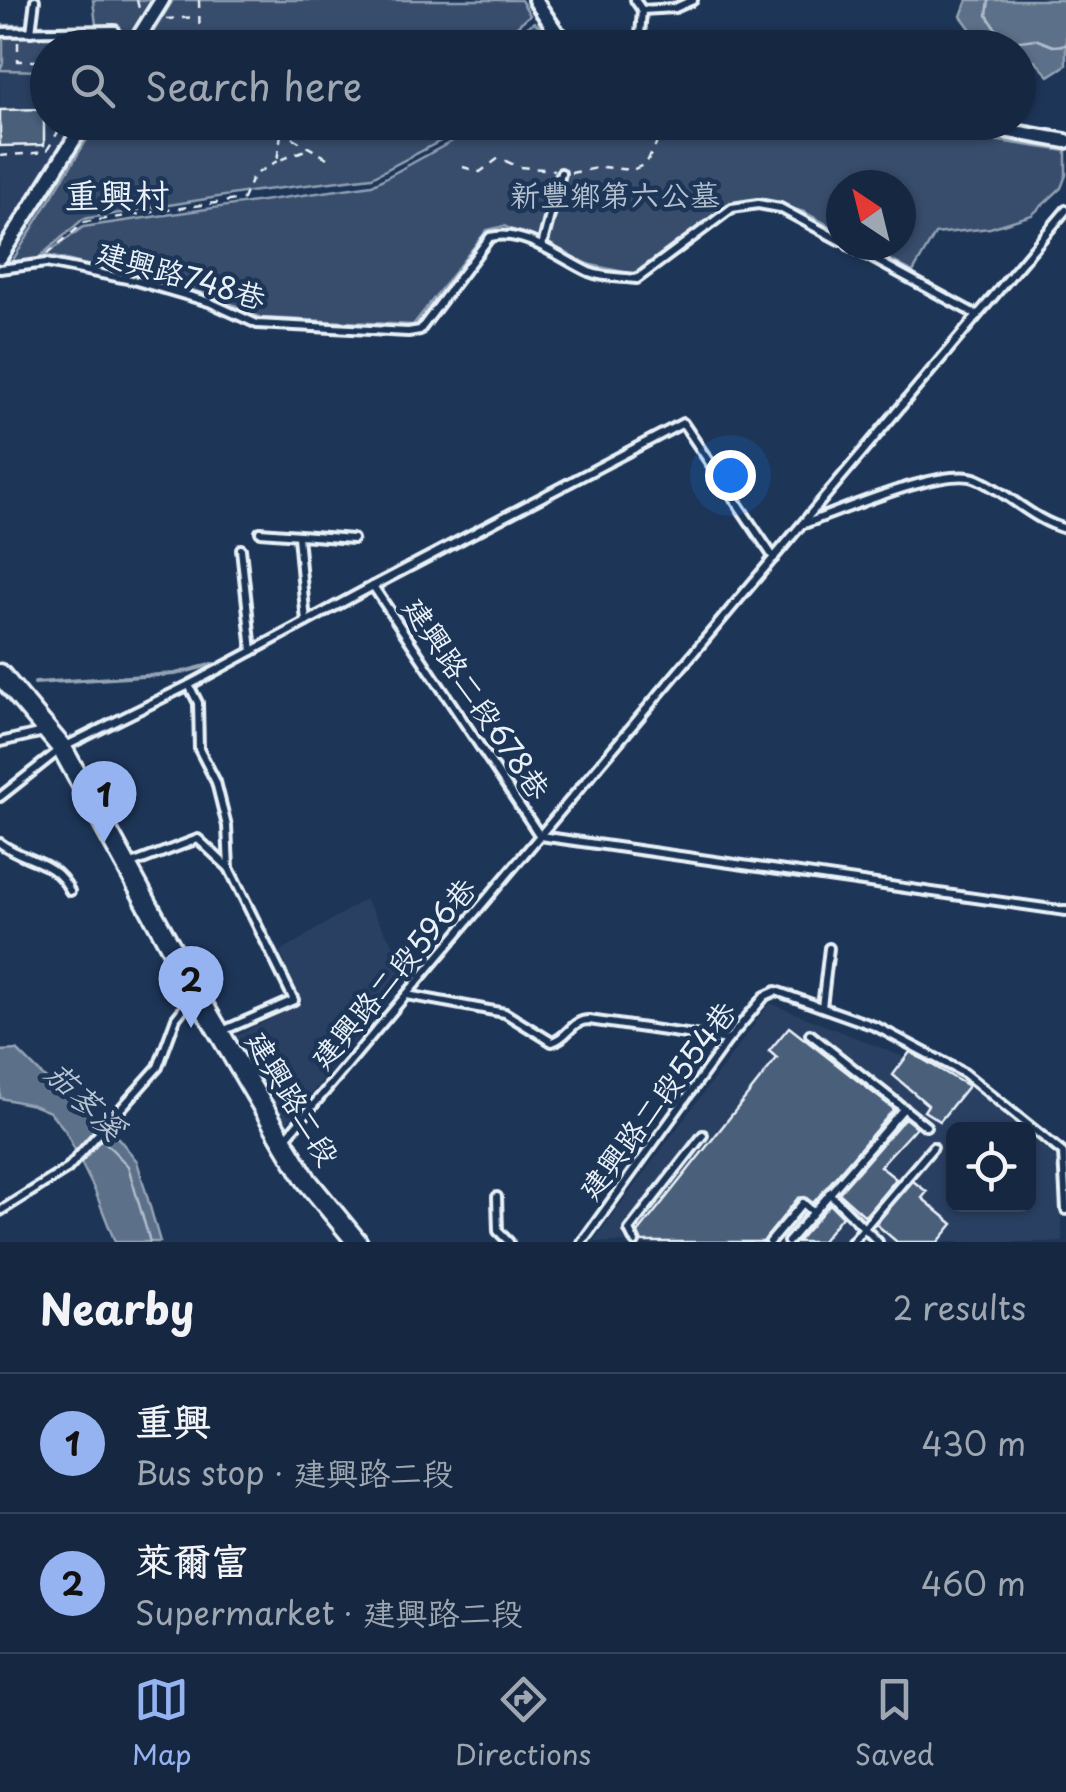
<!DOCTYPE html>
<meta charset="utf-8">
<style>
:root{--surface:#162841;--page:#23344c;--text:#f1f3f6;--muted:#9ea6b1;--line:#35445a;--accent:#95b2f1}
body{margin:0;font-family:"Playpen Sans","LXGW WenKai TC",sans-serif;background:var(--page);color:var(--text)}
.controls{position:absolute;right:30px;bottom:30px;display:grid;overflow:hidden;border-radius:15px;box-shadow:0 2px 8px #0004}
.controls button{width:90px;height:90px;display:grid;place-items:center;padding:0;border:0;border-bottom:2px solid var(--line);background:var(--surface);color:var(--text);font:50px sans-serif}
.compass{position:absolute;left:826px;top:170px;width:90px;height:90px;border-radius:50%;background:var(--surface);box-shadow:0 2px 8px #0004;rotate:325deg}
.you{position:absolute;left:730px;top:475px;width:35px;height:35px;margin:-25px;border:8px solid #fff;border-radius:50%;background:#1a73e8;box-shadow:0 0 0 15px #1a73e833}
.badge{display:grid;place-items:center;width:65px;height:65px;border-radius:50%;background:var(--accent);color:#111;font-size:32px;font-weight:700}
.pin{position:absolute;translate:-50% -82px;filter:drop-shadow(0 2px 5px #0008)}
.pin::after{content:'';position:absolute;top:52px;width:35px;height:30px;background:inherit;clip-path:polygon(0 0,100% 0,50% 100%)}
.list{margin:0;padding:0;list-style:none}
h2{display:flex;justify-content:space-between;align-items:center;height:130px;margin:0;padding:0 40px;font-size:42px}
h2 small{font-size:32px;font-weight:400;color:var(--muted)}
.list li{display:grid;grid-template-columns:65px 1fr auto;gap:30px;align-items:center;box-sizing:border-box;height:140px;padding:0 40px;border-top:2px solid var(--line)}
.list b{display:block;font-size:38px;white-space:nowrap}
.list p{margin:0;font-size:32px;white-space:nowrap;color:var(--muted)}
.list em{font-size:32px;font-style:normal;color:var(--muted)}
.icon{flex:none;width:55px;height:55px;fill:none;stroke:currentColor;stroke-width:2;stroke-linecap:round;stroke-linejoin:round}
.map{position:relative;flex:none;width:1066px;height:1242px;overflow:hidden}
.search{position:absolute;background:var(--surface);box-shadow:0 2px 8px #0004;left:30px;right:30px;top:30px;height:110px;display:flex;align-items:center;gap:25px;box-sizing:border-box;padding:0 35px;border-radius:55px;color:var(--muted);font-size:38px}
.sheet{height:410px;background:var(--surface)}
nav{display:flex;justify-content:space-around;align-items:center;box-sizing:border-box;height:140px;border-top:2px solid var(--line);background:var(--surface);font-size:28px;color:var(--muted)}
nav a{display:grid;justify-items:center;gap:5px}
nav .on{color:var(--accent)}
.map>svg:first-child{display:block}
.built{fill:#2a4162}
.green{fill:#374d6c;stroke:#909fb2;stroke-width:2.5}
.water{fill:#5d7089;stroke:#95a4b5;stroke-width:2.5}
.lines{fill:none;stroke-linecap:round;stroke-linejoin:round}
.shore{stroke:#b0bdcc;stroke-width:2.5}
.stream{stroke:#95a4b5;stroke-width:4}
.building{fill:#495e7a;stroke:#e8f1f8;stroke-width:2.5}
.lane-casing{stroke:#e8f1f8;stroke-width:14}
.street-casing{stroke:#e8f1f8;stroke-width:20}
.secondary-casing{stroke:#e8f1f8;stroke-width:25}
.path{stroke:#e8f1f8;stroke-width:2.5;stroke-dasharray:8 8;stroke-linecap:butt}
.lane{stroke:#1d3557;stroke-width:6}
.street{stroke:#1d3557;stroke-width:12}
.secondary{stroke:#1d3557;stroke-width:18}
.labels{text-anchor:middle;stroke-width:9;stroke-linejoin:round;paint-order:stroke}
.park-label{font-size:30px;fill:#b3c0ce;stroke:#1d3557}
.street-label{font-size:30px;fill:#e8f1f8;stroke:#1d3557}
.water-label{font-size:32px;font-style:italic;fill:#b7c4d1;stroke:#1d3557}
.quarter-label{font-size:35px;fill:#e8f1f8;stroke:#1d3557}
</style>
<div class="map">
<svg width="1066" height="1242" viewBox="0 0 1066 1242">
<rect width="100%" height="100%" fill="#1d3557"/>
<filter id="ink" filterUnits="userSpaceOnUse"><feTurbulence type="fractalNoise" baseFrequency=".01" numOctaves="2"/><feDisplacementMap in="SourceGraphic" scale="20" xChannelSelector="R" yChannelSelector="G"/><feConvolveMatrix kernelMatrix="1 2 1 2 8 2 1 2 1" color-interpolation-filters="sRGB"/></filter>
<g filter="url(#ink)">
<!-- built -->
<g class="built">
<path d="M0,70L47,71L48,122L76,123L4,237L0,239Z"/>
<path d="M365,899L411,974L283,1127L232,1038L303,1003L280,952Z"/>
<path d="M770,1003L963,1081L1021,1129L954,1130V1204H1028L1029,1136L1056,1158L1063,1242H593Z"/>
</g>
<!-- green -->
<g class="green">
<path d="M93,0H152L123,47L48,48L47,71L0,70L3,63V25H96Z"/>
<path d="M173,0H521L530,15L492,47H144Z"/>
<path d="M534,22L565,47L498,48Z"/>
<path d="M871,122L1066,151V175L1061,188L1032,215L990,228L935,234L913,272L864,245H901V185H841V232L804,212L764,200L730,203L633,274L591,265L504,226L487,230L413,325L261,318L215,296L45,255L83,227L372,185L471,131L474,123Z"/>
<path d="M97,123L98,122L467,123L465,128L372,177L249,192L83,219L35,261L11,263Z"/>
</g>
<!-- water -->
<g class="water">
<path d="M967,0H1063L1066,4V65L1049,76L1035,61L1019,63L1018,48L984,47L961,16Z"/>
<path d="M17,1050L50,1083L119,1139L137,1161L160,1242H115L95,1191L65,1130L50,1112L33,1105L0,1098V1051Z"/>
</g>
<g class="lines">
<!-- shore -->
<g class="shore">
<path d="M989,0L987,15L1005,43L1035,39L1053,46L1066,45"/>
<path d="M102,1139L128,1166L150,1242"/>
</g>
<!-- stream -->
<path class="stream" d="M35,683L175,674L214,664"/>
</g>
<!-- building -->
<g class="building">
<path d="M44,109V145L0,146V110Z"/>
<path d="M789,1027L894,1109L813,1203L805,1197L798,1198L763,1242H642L638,1233L777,1058L769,1051Z"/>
<path d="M910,1052L968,1086L940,1121L924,1111L928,1105L893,1075Z"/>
<path d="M905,1118L916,1127L880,1166L896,1179L865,1216L839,1193Z"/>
<path d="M913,1181L927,1192L922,1198L953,1224L938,1242H897L876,1224Z"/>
<path d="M830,1204L842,1216L821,1242H797Z"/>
</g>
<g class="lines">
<!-- lane casing -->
<g class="lane-casing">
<g id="lane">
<path d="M635,0L642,10L639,48"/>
<path d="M642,10L675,8L693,0"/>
<path d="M0,32L115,30"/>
<path d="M31,32L35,0"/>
<path d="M848,245L977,315"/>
<path d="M542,246L561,173"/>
<path d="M0,269L46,263L137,281L209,302L257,324L408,332L420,330L490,237C524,228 559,258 589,272C603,278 622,277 637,279L732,208L758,204L780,208L841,241"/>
<path d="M804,524C839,512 945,465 977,479C1009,493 1032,520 1066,529"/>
<path d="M260,532L353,539"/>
<path d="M298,536L306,622"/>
<path d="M241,549L252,651"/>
<path d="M373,586L683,423L774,558"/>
<path d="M189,685L198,703L199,749L216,782L227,826L229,868L294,1000L220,1032"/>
<path d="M0,742L44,732"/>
<path d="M0,797L62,748L189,685L373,586L540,836L1066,911"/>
<path d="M0,843C25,862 55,859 70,891"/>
<path d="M129,865L198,839L229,868"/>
<path d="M407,995L505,1013L552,1042C568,1038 571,1020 589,1020L728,1040"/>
<path d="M822,1007L829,948"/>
<path d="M810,1034L926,1126"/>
<path d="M284,1140L1066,210"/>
<path d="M829,1193L878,1242"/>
<path d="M497,1197L498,1231L509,1242"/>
<path d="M0,1211L67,1169L158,1067L176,1018L195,994"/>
<path d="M582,1242L728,1040L765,996L776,991L877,1027L964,1073L1063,1153L1066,1210"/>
<path d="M635,1242L629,1230L703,1135"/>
<path d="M770,1242L803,1203L813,1212"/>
<path d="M788,1242L904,1108"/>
<path d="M852,1242L933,1147"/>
</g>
</g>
<!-- street casing -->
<g class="street-casing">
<g id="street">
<path d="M535,0L557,33L577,48"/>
<path d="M132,48L162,0"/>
<path d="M958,122L1066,141"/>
<path d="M0,257L85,122"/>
</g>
</g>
<!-- secondary casing -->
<g class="secondary-casing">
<path id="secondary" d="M0,674L62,748L196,993L283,1141L307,1181L357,1242"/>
</g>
<!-- path -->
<g class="path">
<path d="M137,0L140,13"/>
<path d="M199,0L200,48"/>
<path d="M166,19L197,17"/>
<path d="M18,42V61H48"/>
<path d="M282,48L303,33"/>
<path d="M265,122L327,158"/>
<path d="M281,134L277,161L308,149"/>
<path d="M0,156L46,152L64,122"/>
<path d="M463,167L480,172L499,158L519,167L554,170"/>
<path d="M571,173L602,167L632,170L646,164L662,132L673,122"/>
<path d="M47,254L85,222L243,199L253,176L277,161"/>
</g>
<!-- lane -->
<use href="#lane" class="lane"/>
<!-- street -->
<use href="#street" class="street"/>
<!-- secondary -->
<use href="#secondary" class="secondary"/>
</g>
</g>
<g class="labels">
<!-- park labels -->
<g class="park-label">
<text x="615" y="206">新豐鄉第六公墓</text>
</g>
<!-- street labels -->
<g class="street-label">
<text transform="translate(181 276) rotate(16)" y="10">建興路748巷</text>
<text transform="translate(476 699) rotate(56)" y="10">建興路二段678巷</text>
<text transform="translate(394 974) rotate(-50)" y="10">建興路二段596巷</text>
<text transform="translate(292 1099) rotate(59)" y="10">建興路二段</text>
<text transform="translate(658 1101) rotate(-53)" y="10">建興路二段554巷</text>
</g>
<!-- water labels -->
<g class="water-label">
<text transform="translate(85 1101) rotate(44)" y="11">茄苳溪</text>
</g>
<!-- quarter labels -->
<g class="quarter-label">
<text x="117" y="208">重興村</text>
</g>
</g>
</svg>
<div class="controls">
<button><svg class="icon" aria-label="locate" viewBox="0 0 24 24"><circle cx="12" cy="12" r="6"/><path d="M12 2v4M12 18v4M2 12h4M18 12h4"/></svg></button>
</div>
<svg class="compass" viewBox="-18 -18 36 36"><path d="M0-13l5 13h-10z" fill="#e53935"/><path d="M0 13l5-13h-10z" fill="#9ea6b1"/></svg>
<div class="you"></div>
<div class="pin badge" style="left:104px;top:843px">1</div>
<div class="pin badge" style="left:191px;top:1028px">2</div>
<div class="search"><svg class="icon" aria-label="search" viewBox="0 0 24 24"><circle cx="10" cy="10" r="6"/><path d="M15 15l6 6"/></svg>Search here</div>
</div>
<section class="sheet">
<h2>Nearby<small>2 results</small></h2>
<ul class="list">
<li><span class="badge">1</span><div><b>重興</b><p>Bus stop · 建興路二段</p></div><em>430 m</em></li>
<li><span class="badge">2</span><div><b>萊爾富</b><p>Supermarket · 建興路二段</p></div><em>460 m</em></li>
</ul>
</section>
<nav>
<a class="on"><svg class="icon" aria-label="map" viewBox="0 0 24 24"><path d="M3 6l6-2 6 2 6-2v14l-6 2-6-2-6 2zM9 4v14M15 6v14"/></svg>Map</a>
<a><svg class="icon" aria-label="directions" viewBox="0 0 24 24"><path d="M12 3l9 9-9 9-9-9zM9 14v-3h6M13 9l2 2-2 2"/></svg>Directions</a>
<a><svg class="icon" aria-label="saved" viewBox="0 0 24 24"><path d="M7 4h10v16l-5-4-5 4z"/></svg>Saved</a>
</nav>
